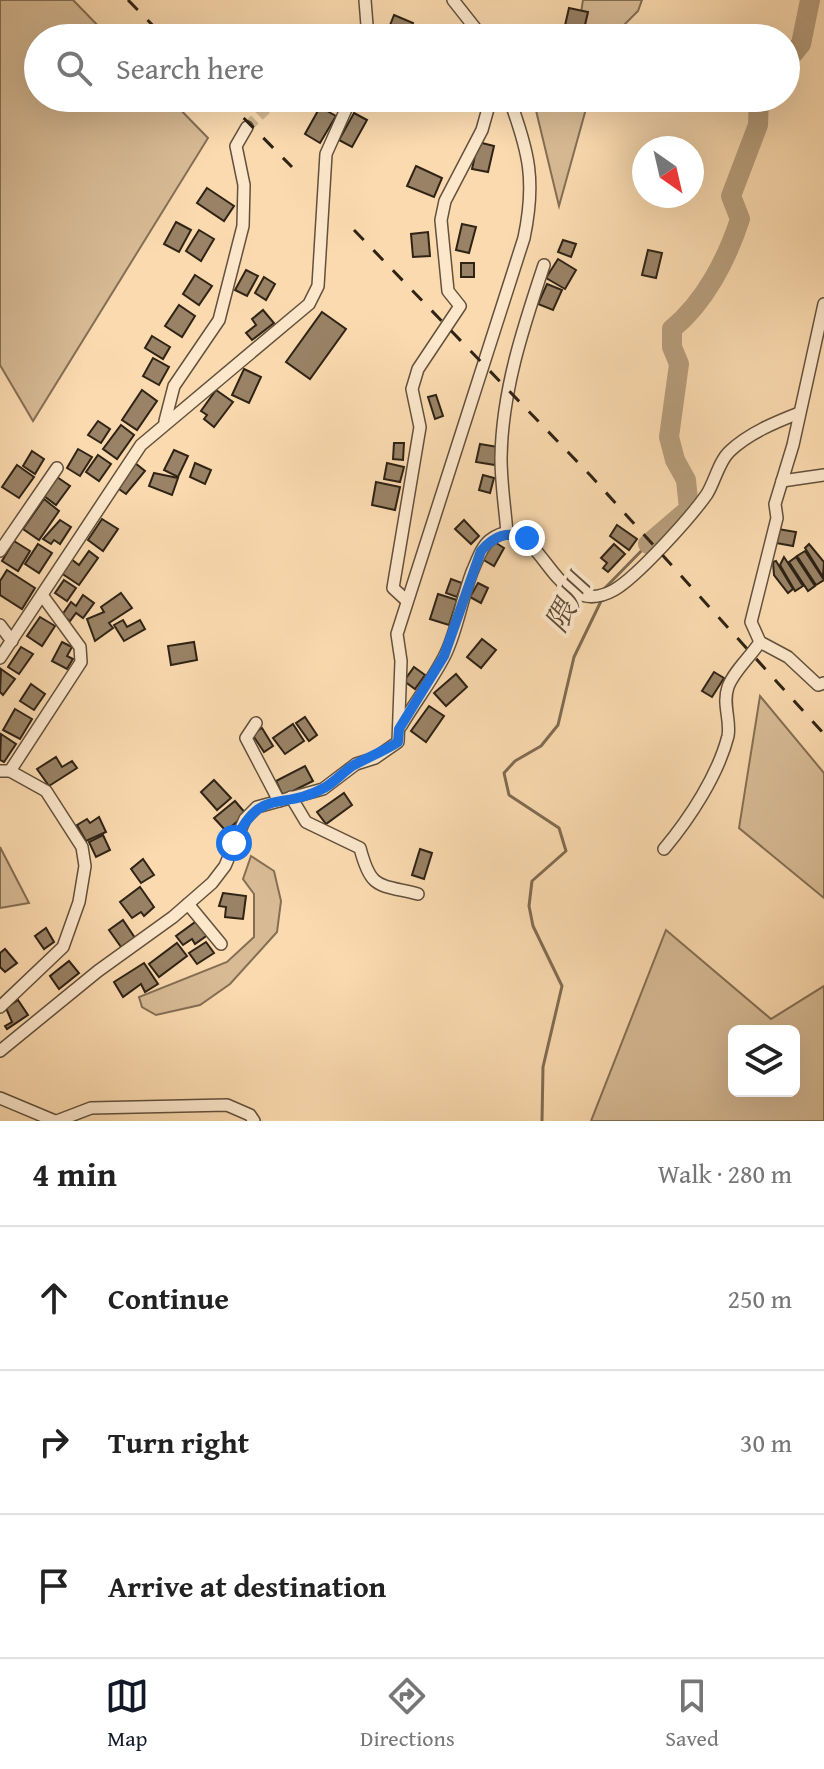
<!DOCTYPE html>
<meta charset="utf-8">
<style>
:root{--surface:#fff;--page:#f6f6f6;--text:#222;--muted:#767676;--line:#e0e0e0;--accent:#111827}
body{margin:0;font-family:"Gentium Book Plus","Noto Serif JP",serif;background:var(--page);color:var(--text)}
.controls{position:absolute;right:24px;bottom:24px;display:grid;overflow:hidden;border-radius:12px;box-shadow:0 8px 32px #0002}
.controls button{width:72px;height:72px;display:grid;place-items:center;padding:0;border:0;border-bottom:2px solid var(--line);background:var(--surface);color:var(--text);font:40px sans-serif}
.compass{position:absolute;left:632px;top:136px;width:72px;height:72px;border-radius:50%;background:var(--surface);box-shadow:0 8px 32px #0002;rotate:146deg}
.stop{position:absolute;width:24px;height:24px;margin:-18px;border:6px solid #1a73e8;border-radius:50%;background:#fff}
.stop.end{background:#1a73e8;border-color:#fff;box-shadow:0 2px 8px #0008}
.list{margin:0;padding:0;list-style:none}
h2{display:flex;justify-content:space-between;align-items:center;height:104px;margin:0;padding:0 32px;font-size:34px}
h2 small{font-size:26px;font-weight:400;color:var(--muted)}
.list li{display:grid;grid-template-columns:52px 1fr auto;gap:24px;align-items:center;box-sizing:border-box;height:144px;padding:0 32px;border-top:2px solid var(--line)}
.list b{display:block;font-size:30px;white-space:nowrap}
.list em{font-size:26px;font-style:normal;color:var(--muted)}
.icon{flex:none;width:44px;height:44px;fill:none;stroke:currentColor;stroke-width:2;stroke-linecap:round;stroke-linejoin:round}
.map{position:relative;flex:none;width:824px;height:1121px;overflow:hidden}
.search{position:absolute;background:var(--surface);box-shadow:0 8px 32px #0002;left:24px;right:24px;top:24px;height:88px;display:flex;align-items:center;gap:20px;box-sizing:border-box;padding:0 28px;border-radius:44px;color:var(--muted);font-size:30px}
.sheet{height:536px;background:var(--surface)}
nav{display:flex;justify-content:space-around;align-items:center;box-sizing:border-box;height:112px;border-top:2px solid var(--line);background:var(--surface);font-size:22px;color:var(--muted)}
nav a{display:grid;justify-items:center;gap:4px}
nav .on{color:var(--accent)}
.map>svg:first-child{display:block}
.green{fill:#d8bb95;stroke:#846f55;stroke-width:2;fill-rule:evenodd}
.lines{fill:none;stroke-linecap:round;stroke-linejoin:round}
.stream{stroke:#806c52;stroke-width:3}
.river{stroke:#b69c7b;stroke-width:20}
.building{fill:#998265;stroke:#2f2315;stroke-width:2}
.minor-tunnel{stroke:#d2b590;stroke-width:11;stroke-dasharray:11 5.5;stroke-linecap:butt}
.minor-casing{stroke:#62513c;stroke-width:14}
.minor{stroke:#fce7cb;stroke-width:11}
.rail{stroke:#2f2315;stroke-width:3;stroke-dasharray:14 14;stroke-linecap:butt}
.route{stroke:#1a73e8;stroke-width:10}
.labels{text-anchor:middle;stroke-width:8;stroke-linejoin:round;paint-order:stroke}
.water-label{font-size:30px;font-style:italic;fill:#5e4d39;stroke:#fce7cb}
</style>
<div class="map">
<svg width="824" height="1121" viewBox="0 0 824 1121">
<rect width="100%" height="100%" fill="#fbdaaf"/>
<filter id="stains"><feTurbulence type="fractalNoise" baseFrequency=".0025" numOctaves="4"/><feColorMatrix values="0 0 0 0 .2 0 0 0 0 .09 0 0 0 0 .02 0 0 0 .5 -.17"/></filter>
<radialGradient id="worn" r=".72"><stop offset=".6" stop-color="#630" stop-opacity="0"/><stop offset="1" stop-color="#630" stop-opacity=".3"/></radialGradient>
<!-- green -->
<g class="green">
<path d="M0,0H73L110,38H38V98H169L208,138L33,421L0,365Z"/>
<path d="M583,0H642L638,11L611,38H577Z"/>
<path d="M533,98H589L559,206Z"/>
<path d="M760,696L824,773V898L739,828Z"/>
<path d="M0,847L29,903L0,908Z"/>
<path d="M251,856L274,871L281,901L277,932L230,984L200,1005L156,1015L142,1007L139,997L227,962L254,937V894L243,879Z"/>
<path d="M666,930L771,1019L824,986V1121H591ZM734,1031H794V1091H734Z"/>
</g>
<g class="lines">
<!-- stream -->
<g class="stream">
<path d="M604,589L648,544"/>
<path d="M542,1121L543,1067L562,986L533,926L529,906L532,881L566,851L559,828L509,795L504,773L515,761L541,746L558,725L574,657L603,597"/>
</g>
<!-- river -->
<g class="river">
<path d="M786,62L801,44L810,0"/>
<path d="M648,544L689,509L686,480L675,460L669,437L679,364L672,347V329C705,302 727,259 740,219L731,196L758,125L759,98"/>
</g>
</g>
<!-- building -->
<g class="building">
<path d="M569,8L588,12L582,38L563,34Z"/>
<path d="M394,15L413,23L407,38H385Z"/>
<path d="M320,107L336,116L320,143L305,134Z"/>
<path d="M354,113L367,120L352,147L339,140Z"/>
<path d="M478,142L494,146L488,172L472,169Z"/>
<path d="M416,166L442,178L434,197L407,186Z"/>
<path d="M207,188L234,206L224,221L197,203Z"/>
<path d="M176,222L191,230L179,252L164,244Z"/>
<path d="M462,224L476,227L469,253L456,250Z"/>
<path d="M199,230L214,239L201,261L186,251Z"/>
<path d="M428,232L430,256L413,257L411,234Z"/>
<path d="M563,240L576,244L571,257L558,252Z"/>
<path d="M648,250L662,253L656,278L642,275Z"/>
<path d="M558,259L576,270L565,289L546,278Z"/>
<rect x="461" y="263" width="13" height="14"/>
<path d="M246,270L258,276L247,296L235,290Z"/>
<path d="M195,275L212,286L199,305L183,294Z"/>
<path d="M264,277L275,284L266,300L255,293Z"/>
<path d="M547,284L562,290L553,310L538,304Z"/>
<path d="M179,305L195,316L182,337L165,326Z"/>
<path d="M263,310L274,323L252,340L246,333L256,325L252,319Z"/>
<path d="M322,312L346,329L310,379L286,362Z"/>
<path d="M152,336L170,347L163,359L145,348Z"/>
<path d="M153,358L169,367L159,385L143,376Z"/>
<path d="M244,369L261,377L249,403L232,395Z"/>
<path d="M142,390L157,401L137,430L122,420Z"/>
<path d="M216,390L233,402L214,427L204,419L207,415L201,411Z"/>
<path d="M436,395L443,416L435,419L428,397Z"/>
<path d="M98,421L110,429L101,443L88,435Z"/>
<path d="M121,425L134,435L117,459L103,449Z"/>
<path d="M394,443H404L403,460L393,459Z"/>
<path d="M480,444L498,447L495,465L476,462Z"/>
<path d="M78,449L92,457L80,476L67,468Z"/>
<path d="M174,450L188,456L178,477L164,470Z"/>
<path d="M32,451L44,459L35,474L23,466Z"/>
<path d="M98,455L111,464L99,481L86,472Z"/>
<path d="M135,463L145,471L126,494L116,487Z"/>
<path d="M195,463L211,470L205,484L190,477Z"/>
<path d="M387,463L404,467L400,482L384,479Z"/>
<path d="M17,465L34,477L19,498L2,487Z"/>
<path d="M154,473L178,478L172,495L149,486Z"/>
<path d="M483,475L494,478L490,493L479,490Z"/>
<path d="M57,477L70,486L56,505L44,496Z"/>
<path d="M376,482L400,487L395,510L372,505Z"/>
<path d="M44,499L59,511L39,540L23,529Z"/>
<path d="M102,519L118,529L103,551L88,540Z"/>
<path d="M60,520L71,527L60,544L54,540L51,544L43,539Z"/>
<path d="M464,520L479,536L471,544L455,529Z"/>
<path d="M617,525L637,539L629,550L610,536Z"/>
<path d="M778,529L796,532L793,546L776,543Z"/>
<path d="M14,541L30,551L18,571L2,561Z"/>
<path d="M493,541L504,548L494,566L482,559Z"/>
<path d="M38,544L52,553L39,573L25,564Z"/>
<path d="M614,544L625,554L608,572L603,568L607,563L601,558Z"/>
<path d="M809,544L824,562L823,577L805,548Z"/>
<path d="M89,551L98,558L79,585L61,573L71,559L79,565Z"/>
<path d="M805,551L824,580L816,585L797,556Z"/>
<path d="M784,557L803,586L795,591L780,565Z"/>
<path d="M796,557L815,586L808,591L789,562Z"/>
<path d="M776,561L793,589L788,593L774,575L773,562Z"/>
<path d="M7,570L35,588L22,609L0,595V581Z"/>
<path d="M451,579L462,583L457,597L446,593Z"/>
<path d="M64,580L76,588L67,601L55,593Z"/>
<path d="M478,583L488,588L481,603L470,597Z"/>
<path d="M121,593L132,608L109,623L113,628L95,641L87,619L104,612L101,607Z"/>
<path d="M438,594L457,600L449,625L430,619Z"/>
<path d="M83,595L94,603L83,618L76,613L70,621L62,615L71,602L76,606Z"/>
<path d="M40,617L55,626L42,646L27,636Z"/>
<path d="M123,620L127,627L140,620L145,629L124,641L114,625Z"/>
<path d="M482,639L496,650L481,668L467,657Z"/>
<path d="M62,642L72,647L67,656L73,659L67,669L52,661Z"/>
<path d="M194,642L197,660L171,665L168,646Z"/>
<path d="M21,647L33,654L19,674L8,667Z"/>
<path d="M414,667L425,675L415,689L404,681Z"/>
<path d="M1,669L15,679L3,695L0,692Z"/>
<path d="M714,672L724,678L712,697L702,691Z"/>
<path d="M456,674L467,687L446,706L434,693Z"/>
<path d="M31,684L45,694L34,710L20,701Z"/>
<path d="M429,706L444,716L426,742L411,731Z"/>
<path d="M15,709L32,719L20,739L3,730Z"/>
<path d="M305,717L317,735L309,741L296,723Z"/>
<path d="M293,724L304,741L285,754L273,738Z"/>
<path d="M262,728L273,746L264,752L252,734Z"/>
<path d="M1,734L16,744L4,762L0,760Z"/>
<path d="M56,757L62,767L72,761L77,768L49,786L37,769Z"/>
<path d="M305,766L313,781L283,796L276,781Z"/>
<path d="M214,780L231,798L217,810L201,792Z"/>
<path d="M344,793L352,805L326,824L317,812Z"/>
<path d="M235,801L246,814L226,831L214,818Z"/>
<path d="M99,817L106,832L86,841L77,825L87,819L90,823Z"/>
<path d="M103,835L110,850L96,857L89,842Z"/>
<path d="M420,849L432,853L424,879L412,875Z"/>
<path d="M143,859L154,875L141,883L131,869Z"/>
<path d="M140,887L154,907L144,916L141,912L132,918L120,902Z"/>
<path d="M223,893L246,896L243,919L225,917L226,907L219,906Z"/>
<path d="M123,920L135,938L121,947L109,930Z"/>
<path d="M198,920L209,934L195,944L192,939L183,945L176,936Z"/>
<path d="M46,928L54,942L44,949L35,936Z"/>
<path d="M206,942L214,953L197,964L189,953Z"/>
<path d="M177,943L187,956L159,977L149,964Z"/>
<path d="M5,949L17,963L5,972L0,967V953Z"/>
<path d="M69,961L79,973L59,989L50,976Z"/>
<path d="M144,963L158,984L145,992L141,984L123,997L114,982Z"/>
<path d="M18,1000L28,1015L7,1029L5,1026L12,1022L6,1008Z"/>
</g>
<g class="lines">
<!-- minor-tunnel -->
<path class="minor-tunnel" d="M247,127L266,109"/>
<!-- minor casing -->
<g class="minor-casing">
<g id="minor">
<path d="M365,0L368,38"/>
<path d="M453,0L483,38"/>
<path d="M824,304L793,445L775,504L777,518L751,622L760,642L788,657L818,685L824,683"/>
<path d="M165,421L174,386L219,320L243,226L244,185L236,146L247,127"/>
<path d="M782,481L824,475"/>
<path d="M507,533C505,508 501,483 501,458C502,391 523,328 544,265"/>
<path d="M0,551L57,468"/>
<path d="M406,600L393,588L420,427L412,389L418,369L460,306L448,291L441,220L445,201L482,130L491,98"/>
<path d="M0,625L12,641"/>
<path d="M0,658L141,445L309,304L318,286L326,154L351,98"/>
<path d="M256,723L246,738L279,801"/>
<path d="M401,726C415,702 434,678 446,653C458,627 462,598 472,572C477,561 481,547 490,540C540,502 550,626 614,590C637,577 691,517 707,494C715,481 719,461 730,451C749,433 776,422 799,413"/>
<path d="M0,771H10L46,791L82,847L85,866L79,902L63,947L0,1007"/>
<path d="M10,771L81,662L80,647L42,595"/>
<path d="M291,797L306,822L360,848C371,890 378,884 418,894"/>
<path d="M664,849C690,818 718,775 728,736C731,720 722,704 728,687C733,672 751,656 760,642"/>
<path d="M188,904L221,944"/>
<path d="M0,1051L98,971L173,917L212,883L225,866L245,819L257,807L323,789L356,764L375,758L398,742L401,661L397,634L524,238C536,181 529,152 509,98"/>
<path d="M0,1098L55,1121"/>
<path d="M57,1121L91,1108L227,1105L250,1115L254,1121"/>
</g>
</g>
<!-- minor -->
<use href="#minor" class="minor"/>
<!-- rail -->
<g class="rail">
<path d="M128,0L165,38"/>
<path d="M224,98L292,167"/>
<path d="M354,230L591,476L824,734"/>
</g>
</g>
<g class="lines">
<!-- route -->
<path class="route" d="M234,843C261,785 280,812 324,788C335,782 344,771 354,765C369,757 384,751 398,742L399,729L444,656L481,551C495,535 507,531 527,538"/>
</g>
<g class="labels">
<!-- water labels -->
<g class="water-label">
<text transform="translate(568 603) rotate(-62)" y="10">隈川</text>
</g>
</g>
<rect width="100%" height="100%" filter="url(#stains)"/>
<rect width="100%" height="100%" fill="url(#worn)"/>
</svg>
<div class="controls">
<button><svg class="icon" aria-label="layers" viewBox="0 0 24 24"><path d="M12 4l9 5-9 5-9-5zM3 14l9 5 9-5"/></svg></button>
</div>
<svg class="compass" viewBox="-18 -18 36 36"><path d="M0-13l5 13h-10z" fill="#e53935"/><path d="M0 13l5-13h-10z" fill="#767676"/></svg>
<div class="stop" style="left:234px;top:843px"></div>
<div class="stop end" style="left:527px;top:538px"></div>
<div class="search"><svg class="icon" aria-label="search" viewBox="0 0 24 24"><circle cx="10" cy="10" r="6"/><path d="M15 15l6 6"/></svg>Search here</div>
</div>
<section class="sheet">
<h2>4 min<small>Walk · 280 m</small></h2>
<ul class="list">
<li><svg class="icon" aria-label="ahead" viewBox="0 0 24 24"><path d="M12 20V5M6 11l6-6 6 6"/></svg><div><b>Continue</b></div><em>250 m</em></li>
<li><svg class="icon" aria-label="right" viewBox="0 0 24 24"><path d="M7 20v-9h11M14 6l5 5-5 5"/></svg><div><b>Turn right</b></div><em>30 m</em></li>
<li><svg class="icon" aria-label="arrive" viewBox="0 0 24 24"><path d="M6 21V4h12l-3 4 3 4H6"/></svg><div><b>Arrive at destination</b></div></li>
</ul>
</section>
<nav>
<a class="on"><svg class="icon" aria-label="map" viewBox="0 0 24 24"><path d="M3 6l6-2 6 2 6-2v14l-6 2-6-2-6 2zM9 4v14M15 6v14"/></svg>Map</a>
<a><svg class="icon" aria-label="directions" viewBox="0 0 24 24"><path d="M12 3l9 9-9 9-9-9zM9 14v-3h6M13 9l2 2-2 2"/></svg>Directions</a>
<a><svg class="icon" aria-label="saved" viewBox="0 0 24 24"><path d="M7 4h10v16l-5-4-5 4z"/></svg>Saved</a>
</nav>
